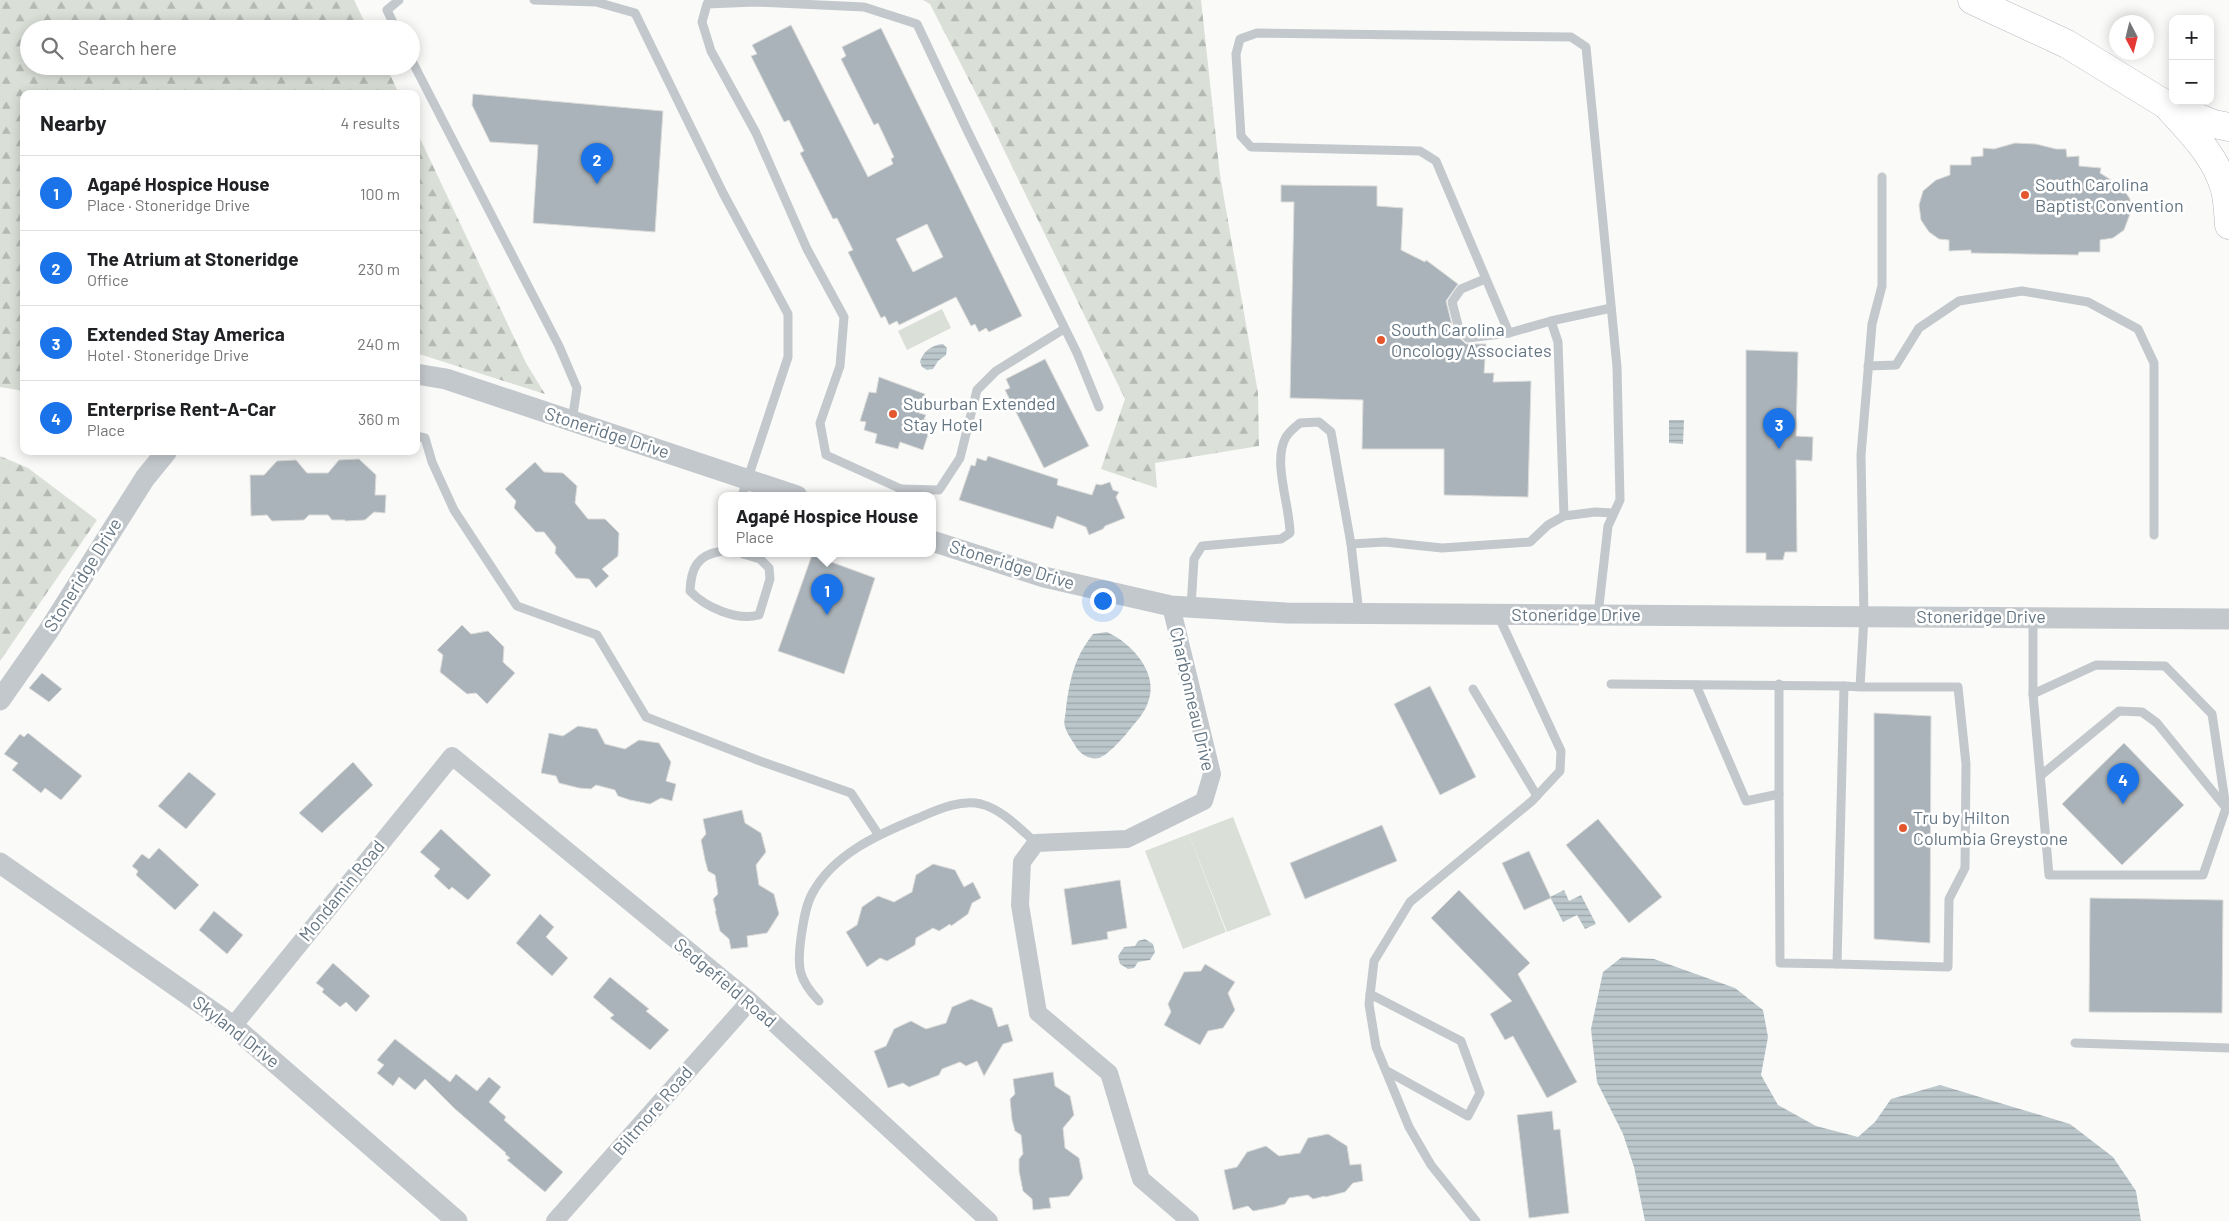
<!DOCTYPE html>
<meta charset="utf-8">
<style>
:root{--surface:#fff;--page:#f2f2f2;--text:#202124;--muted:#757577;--line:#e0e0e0;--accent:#1a73e8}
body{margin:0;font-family:Barlow,sans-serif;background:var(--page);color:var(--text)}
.controls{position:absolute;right:15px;top:15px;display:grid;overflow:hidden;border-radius:10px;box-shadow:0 2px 12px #0003}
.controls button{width:45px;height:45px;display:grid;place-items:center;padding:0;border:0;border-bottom:1px solid var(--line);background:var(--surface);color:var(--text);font:25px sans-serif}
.compass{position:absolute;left:2109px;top:15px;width:45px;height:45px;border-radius:50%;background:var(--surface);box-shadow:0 2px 12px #0003;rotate:173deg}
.you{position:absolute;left:1102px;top:600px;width:18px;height:18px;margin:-12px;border:4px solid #fff;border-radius:50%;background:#1a73e8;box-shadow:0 0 0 8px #1a73e833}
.badge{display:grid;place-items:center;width:32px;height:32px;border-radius:50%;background:var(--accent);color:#fff;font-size:16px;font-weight:700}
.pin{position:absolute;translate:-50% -41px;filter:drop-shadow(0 1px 2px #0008)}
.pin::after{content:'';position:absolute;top:26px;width:18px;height:15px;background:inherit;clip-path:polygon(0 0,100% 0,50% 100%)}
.popup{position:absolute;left:718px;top:492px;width:218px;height:65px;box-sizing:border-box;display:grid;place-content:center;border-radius:10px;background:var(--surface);filter:drop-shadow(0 1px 4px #0005);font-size:16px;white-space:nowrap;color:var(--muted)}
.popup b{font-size:19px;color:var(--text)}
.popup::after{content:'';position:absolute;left:50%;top:100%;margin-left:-10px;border:10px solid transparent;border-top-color:var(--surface)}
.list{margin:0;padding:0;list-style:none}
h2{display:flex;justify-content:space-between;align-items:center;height:65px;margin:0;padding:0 20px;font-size:21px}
h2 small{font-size:16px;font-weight:400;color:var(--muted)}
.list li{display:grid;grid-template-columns:32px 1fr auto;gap:15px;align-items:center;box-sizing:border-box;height:75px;padding:0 20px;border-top:1px solid var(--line)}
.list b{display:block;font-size:19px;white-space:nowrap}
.list p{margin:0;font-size:16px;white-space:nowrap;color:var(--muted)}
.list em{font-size:16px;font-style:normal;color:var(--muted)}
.icon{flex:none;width:28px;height:28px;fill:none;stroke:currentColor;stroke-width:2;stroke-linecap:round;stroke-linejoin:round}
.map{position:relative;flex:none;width:2229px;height:1221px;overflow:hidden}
.search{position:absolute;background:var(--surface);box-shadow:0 2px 12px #0003;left:20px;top:20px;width:400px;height:55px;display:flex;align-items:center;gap:12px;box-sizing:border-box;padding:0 18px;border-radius:28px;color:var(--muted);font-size:19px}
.panel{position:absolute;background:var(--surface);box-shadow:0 2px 12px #0003;left:20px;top:90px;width:400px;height:365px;border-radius:10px}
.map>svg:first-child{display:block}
.forest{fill:url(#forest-firs)}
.garden{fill:#dadfd7}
.water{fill:url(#water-rules)}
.building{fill:#aab3b9;stroke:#dcdcda;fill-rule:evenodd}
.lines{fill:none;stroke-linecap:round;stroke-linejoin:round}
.motorway-casing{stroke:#b4b9bd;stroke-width:29}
.service{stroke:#c3c8cc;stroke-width:9}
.minor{stroke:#c3c8cc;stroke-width:18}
.tertiary{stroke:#c3c8cc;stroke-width:21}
.motorway{stroke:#fff;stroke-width:28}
.poi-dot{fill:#e4572e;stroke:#fff;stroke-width:2}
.labels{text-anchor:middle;stroke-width:5;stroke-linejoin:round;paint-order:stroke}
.poi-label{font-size:18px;fill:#657683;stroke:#fff;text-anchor:start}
.street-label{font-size:18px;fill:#657683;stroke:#fff}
</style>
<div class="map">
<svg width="2229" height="1221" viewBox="0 0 2229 1221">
<defs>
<pattern id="forest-firs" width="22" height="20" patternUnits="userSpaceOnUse" patternTransform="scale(1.25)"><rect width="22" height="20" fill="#dadfd7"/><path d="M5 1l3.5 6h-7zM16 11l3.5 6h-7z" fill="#b4b9b4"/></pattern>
<pattern id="water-rules" width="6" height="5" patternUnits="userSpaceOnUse" patternTransform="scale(1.25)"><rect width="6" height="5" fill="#bbc7cb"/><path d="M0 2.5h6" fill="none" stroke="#9ca6aa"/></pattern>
</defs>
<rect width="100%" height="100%" fill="#fafaf8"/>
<!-- forest -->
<g class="forest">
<path d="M0,0H354L368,29H29V66H386L399,94H24V391L0,387Z"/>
<path d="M923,0H1201L1220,175L1258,393L1259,446L1155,463L1157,488L1101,469L1125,399L987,115L930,4Z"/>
<path d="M416,130L526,363L545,394L416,353Z"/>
<path d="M0,456L28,468L97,520L0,661Z"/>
</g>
<!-- garden -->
<g class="garden">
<path d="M942,309L951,328L907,350L898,331Z"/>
<path d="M1233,817L1271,915L1227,932L1189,834Z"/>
<path d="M1189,834L1226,932L1183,949L1145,851Z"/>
</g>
<!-- water -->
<g class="water">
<path d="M943,344L947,348L946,355L938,361L933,369L927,370L922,367L920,362C923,351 932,345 943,344Z"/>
<path d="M1669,420H1684L1683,444L1669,443Z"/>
<path d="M1107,632C1133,644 1161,675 1147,705C1143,715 1134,724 1127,733C1121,740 1108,755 1099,758C1090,760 1080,754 1076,747C1073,741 1067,734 1065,727C1063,722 1066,714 1066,708C1070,679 1074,658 1093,634Z"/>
<path d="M1564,890L1569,901L1581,895L1596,924L1585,929L1577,915L1563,922L1550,897Z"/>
<path d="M1145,939L1153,944L1155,952L1150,960L1138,962L1134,968L1128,969L1120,964L1118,956L1124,947L1135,946L1138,941Z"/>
<path d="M1622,957L1654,959L1735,988L1763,1010L1768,1037L1761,1075L1778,1105L1816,1126L1858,1137L1875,1122L1891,1099L1940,1085L2070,1124L2113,1157L2136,1191L2141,1221H1645L1634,1167L1623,1134L1597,1082L1591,1029L1603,972Z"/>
</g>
<!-- building -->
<g class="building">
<path d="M791,25L868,177L893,164L891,159L894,157L878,123L874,125L841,59L846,56L842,47L881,28L1022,316L989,332L986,328L979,332L975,324L971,326L956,297L899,325L897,321L889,325L885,316L881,318L848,252L853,250L837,218L833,219L800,153L804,151L789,120L784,122L751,56L757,54L752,45ZM927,224L943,257L913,272L896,239Z"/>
<path d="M473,94L663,111L655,232L533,223L538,145L490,142L472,105Z"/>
<path d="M2015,143L2036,144L2056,149H2066L2067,157L2079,156V166L2101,168L2100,173L2121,186L2130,199V214L2124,230L2113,238L2100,240V252H2079L2078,255L1971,253V250L1949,251V240L1939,239L1929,232L1921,220L1919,205L1923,191L1936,180L1950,175V165H1971V157L1983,156V148L1994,149Z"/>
<path d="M1281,185L1377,186V206L1403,208L1401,250L1425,262L1426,260L1458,284L1446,301L1454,333L1466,344H1486L1484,373H1494L1493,382L1531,381L1528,497L1444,495V449H1362L1363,400L1290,398L1294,202H1281Z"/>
<path d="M1746,350L1798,352L1796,436L1813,437L1812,461L1796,460L1797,552H1785L1783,560H1766V553H1746Z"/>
<path d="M1045,359L1089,446L1044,468L1005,390L1010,388L1006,379Z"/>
<path d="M879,377L925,394L919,413L926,415L924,419L932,422L923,450L900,442L898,449L875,443L877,434L864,430L866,422L860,421L869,392L876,393Z"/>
<path d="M988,456L1058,479L1057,485L1092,495L1096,484L1101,485L1110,482L1113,490L1119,492L1116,497L1125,518L1105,526L1103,529L1089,535L1086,527L1057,516L1053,529L959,500L971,465L975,466L977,458L986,461Z"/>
<path d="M359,459L376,475L375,495H386L385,513L374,512L365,520L345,521V520H332L328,515H309L304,520L272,521L267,515L251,516L250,475H264L277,461L296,460L307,473H328L339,460Z"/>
<path d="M535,462L544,472L563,473L577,486L575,503L588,519H605L619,533L618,556L602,569L609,576L596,588L589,579L576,578L555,553L556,547L544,532H536L514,508L516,501L505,489Z"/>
<path d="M812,555L875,578L844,674L778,651Z"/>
<path d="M462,625L471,634L488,631L504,647L503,662L515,673L487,704L476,693L467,694L440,672L443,655L437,650Z"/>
<path d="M42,673L62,689L49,702L29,688Z"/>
<path d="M1430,686L1476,777L1440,795L1394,704Z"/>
<path d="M1874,713L1931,716L1930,943L1874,939Z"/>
<path d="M578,726L597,729L605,744L625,749L639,740L659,743L671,762L666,781L676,784L672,801L661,798L650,804L630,800L618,796L615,790L596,785L591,789L579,788L559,783L556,776L541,773L549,733L563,736Z"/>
<path d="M28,733L82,776L61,800L45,788L41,793L12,770L18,763L4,754L20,734L24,737Z"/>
<path d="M2124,743L2184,805L2122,865L2062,804Z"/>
<path d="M353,762L373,785L322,833L299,813Z"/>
<path d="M189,772L216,794L186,829L158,806Z"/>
<path d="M742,810L745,823L761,833L766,852L756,865L759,885L774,894L779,914L767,933L747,936L748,947L731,949L729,939L720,931L715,911H716L713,899L718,894L715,875L708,871L705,860L701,840L706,834L703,819Z"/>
<path d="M1598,819L1662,897L1629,923L1566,845Z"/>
<path d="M1382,825L1397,861L1305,899L1290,863Z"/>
<path d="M441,829L491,875L468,900L452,887L449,890L434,876L440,869L420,852Z"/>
<path d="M159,848L199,885L175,910L136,875L138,871L132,866L142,854L149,859Z"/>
<path d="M1529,851L1551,898L1524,910L1502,863Z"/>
<path d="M933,864L955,870L964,887L973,882L981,898L972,903L968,914L951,926L950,924L939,931L933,928L916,938L915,945L905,951L887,961L880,958L867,967L846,932L857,925L862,907L878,896L894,902L912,892L916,875Z"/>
<path d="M1120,880L1127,928L1107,932L1108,939L1072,945L1064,889Z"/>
<path d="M1459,890L1530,963L1518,974L1577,1082L1547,1098L1513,1036L1505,1040L1490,1014L1512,1001L1431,918Z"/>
<path d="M2090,898L2223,900L2222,1013L2089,1012Z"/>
<path d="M214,911L243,935L227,954L199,930Z"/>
<path d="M540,914L554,927L546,937L568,958L552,976L516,943Z"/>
<path d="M333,963L370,996L356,1012L346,1002L340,1007L322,992L324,989L316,983Z"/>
<path d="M1205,964L1235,982L1228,993L1235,1010L1223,1028L1208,1031L1200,1045L1164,1025L1171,1012L1168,1004L1184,972L1201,971Z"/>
<path d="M610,977L649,1009L646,1011L669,1030L650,1050L610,1018L614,1015L593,997Z"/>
<path d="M971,999L992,1008L998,1027L1008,1024L1013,1041L1003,1044L984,1076L977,1061L966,1066L960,1062L942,1069L939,1075L909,1087L903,1083L888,1088L874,1051L886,1046L894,1029L911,1021L926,1029L946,1023L952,1007Z"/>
<path d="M395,1039L450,1082L456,1074L477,1091L489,1077L501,1087L489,1102L506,1117L504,1120L563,1172L545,1192L507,1160L510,1158L505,1154L506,1153L455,1109L425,1079L415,1090L399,1077L393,1086L377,1073L384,1065L377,1060Z"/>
<path d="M1053,1072L1055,1086L1070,1096L1074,1115L1063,1128L1065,1148L1079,1158L1083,1178L1069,1196L1049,1198L1051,1208L1033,1210L1032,1199L1023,1191L1019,1171V1159L1023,1154L1021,1135L1015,1131L1012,1120L1010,1099L1015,1094L1013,1079Z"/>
<path d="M1552,1111L1554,1130L1560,1129L1569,1213L1529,1218L1517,1115Z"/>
<path d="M1328,1134L1347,1146L1350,1165L1361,1164L1363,1181L1353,1183L1345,1192L1325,1197V1196L1313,1199L1308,1195L1289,1198L1285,1204L1274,1207L1253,1211L1248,1206L1233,1210L1224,1170L1237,1167L1247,1152L1266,1146L1279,1156L1300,1153L1308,1138Z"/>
</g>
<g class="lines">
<!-- motorway casing -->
<g class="motorway-casing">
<g id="motorway">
<path d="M1972,0L2067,44L2168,106L2214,124L2229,127"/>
<path d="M2170,109C2192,133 2217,158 2225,190C2228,201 2228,214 2229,225"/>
</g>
</g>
<!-- service -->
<g class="service">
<path d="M534,0L596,2L635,13L723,193L788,314V357L742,496"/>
<path d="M396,29L387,10L399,0"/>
<path d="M411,59L559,346L577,388L572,421"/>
<path d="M1485,279L1461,289L1452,302L1459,329L1468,338L1509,333"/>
<path d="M1551,321L1611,308"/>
<path d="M1868,366L1896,365L1919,328L1959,301L2022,291L2088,302L2138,329L2154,363V535"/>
<path d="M416,436L425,438L432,462L454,510L517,606L597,635L646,717L760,761L851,793L878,834"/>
<path d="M901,489L939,490L960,458L977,390L996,371L1064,329"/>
<path d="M899,496L901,489L826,455L820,423L840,366L844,317L807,249L756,133L711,51L702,22L707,4L755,2L864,7L917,24L968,132L1077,353L1099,407"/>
<path d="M1564,516L1558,342L1551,321L1509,333L1436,161L1420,151L1251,147L1241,136L1236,54L1240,39L1257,33L1571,37L1586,47L1617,367L1620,500L1608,526L1598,615"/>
<path d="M1351,544L1385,542L1442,548L1530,542L1548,525L1564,516L1595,512L1613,513"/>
<path d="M722,551C697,555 691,568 690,591C705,607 736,621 759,615L770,579L769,568L760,559L743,554"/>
<path d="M1191,607L1194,559L1202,546L1281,539L1290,533C1290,506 1272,461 1286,437C1289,432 1295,427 1300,423L1319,422L1331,432L1351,544L1359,613"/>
<path d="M2033,618V694L2096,665L2165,666L2212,714L2226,808"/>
<path d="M1611,684L1844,686"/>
<path d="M1696,685L1746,801L1779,794V684"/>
<path d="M1860,687H1958L1966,764L1965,868L1949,899L1948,967L1837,964L1844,686L1860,687L1864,617L1861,455L1872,324L1882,286V177"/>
<path d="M1473,689L1537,796"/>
<path d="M2033,694L2049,875H2203L2226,808L2157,723L2142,712L2119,711L2040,776"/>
<path d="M1779,794L1780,963L1837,964"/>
<path d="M1370,994L1461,1041L1480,1093L1468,1116L1387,1071"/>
<path d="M819,1001C798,979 797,967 801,938C803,924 805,907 812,894C833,854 879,834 918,818C937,810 960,799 981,804C1003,810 1019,828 1036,843"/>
<path d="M2075,1043L2229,1048"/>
<path d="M1476,1221L1431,1165L1409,1127L1376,1047L1369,1004L1374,961L1410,902L1532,801L1560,771L1561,751L1498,615"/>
</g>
<!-- minor -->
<g class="minor">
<path d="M1171,606L1212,774L1204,801L1127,839L1036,843L1022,862L1020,905L1038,1013L1109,1073L1141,1179L1190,1221"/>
<path d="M233,1026L452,756L750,1001L989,1221"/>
<path d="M555,1221L750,1001"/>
</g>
<!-- tertiary -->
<g class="tertiary">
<path d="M416,374L446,379L797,496"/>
<path d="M932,541L1044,577L1171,606L1286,613L2229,619"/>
<path d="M0,700L49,630L145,478L167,451"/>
<path d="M0,863L233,1026L457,1221"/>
</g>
<!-- motorway -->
<use href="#motorway" class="motorway"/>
</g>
<!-- markers -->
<g class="poi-dot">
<circle cx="2025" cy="195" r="5"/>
<circle cx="1381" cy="340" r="5"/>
<circle cx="893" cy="414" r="5"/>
<circle cx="1903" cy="828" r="5"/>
</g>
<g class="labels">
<!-- poi labels -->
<g class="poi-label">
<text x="2035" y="191">South Carolina<tspan x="2035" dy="21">Baptist Convention</tspan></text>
<text x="1391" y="336">South Carolina<tspan x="1391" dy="21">Oncology Associates</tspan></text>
<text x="903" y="410">Suburban Extended<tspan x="903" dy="21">Stay Hotel</tspan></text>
<text x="1913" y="824">Tru by Hilton<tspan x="1913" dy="21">Columbia Greystone</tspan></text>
</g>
<!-- street labels -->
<g class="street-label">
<text transform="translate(607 433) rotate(18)" y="6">Stoneridge Drive</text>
<text transform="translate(1012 565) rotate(17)" y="6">Stoneridge Drive</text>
<text transform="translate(83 575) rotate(-58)" y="6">Stoneridge Drive</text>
<text x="1576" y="621">Stoneridge Drive</text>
<text x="1981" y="623">Stoneridge Drive</text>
<text transform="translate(1192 699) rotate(77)" y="6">Charbonneau Drive</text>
<text transform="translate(342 891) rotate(-51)" y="6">Mondamin Road</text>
<text transform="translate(725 983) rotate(40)" y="6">Sedgefield Road</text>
<text transform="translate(236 1032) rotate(38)" y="6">Skyland Drive</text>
<text transform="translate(653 1111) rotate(-49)" y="6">Biltmore Road</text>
</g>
</g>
</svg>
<div class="controls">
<button>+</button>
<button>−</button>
</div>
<svg class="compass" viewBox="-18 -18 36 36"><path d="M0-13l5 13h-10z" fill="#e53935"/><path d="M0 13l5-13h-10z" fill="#757577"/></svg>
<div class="you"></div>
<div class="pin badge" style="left:827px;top:615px">1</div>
<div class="popup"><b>Agapé Hospice House</b>Place</div>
<div class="pin badge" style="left:597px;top:184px">2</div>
<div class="pin badge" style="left:1779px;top:449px">3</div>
<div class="pin badge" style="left:2123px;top:804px">4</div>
<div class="search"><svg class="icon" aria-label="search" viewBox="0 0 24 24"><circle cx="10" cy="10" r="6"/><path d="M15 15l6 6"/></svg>Search here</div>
<section class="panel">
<h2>Nearby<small>4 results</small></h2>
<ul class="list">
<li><span class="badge">1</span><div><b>Agapé Hospice House</b><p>Place · Stoneridge Drive</p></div><em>100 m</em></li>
<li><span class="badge">2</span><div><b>The Atrium at Stoneridge</b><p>Office</p></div><em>230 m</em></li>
<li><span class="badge">3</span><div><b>Extended Stay America</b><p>Hotel · Stoneridge Drive</p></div><em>240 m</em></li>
<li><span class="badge">4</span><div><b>Enterprise Rent-A-Car</b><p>Place</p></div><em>360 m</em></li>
</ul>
</section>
</div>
